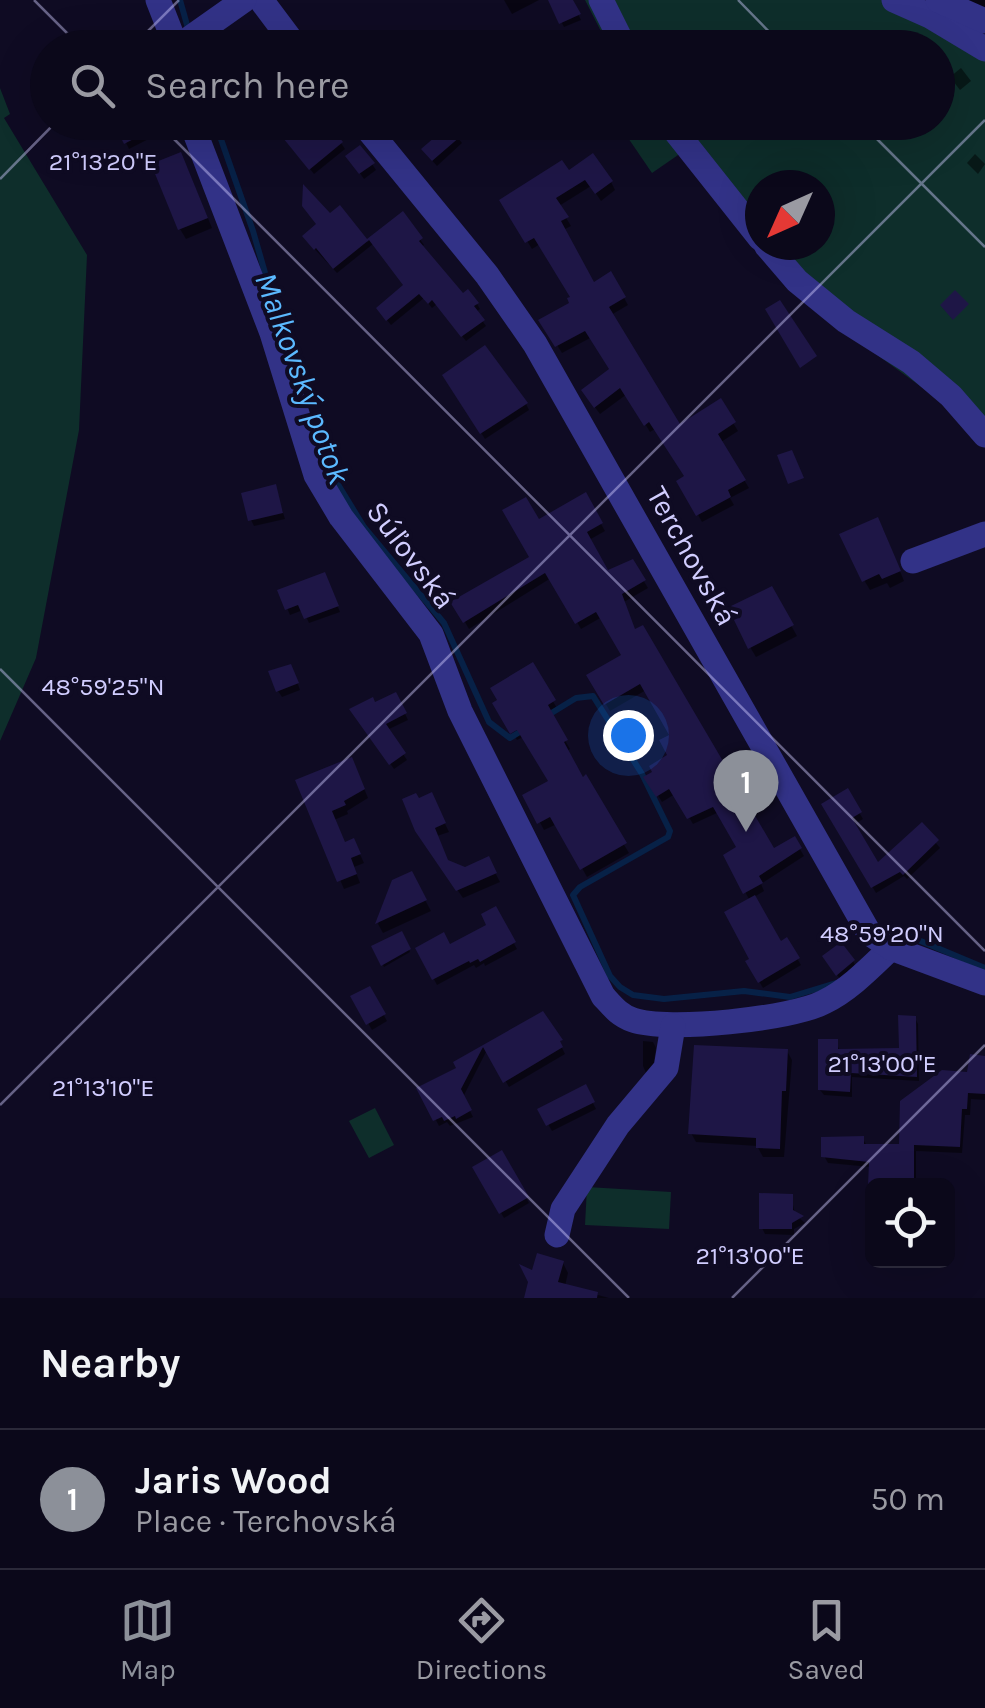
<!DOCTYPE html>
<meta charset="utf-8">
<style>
:root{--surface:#0b081a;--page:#141123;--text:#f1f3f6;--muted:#9a9aa2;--line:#2b2939;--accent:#8c9099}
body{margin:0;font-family:Karla,sans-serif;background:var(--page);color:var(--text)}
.controls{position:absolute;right:30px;bottom:30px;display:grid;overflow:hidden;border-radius:15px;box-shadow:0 10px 40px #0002}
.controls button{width:90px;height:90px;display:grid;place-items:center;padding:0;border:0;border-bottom:2px solid var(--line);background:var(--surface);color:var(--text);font:50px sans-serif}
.compass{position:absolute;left:745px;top:170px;width:90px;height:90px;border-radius:50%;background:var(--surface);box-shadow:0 10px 40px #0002;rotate:225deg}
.you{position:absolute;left:628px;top:735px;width:35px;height:35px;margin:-25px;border:8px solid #fff;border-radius:50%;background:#1a73e8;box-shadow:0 0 0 15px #1a73e833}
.badge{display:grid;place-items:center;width:65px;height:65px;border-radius:50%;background:var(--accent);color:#fff;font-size:32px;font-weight:700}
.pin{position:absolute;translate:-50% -82px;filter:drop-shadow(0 2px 5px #0008)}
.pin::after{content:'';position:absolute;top:52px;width:35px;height:30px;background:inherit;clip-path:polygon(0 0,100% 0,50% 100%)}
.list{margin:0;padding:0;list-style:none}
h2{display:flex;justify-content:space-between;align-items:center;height:130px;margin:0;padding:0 40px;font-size:42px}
h2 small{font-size:32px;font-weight:400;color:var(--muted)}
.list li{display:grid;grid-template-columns:65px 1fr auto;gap:30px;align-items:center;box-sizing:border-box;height:140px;padding:0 40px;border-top:2px solid var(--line)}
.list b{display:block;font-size:38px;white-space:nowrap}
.list p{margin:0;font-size:32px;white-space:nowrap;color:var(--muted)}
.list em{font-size:32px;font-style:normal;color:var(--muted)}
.icon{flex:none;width:55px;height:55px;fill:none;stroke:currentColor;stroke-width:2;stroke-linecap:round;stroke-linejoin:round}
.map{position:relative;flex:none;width:985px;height:1298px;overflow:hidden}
.search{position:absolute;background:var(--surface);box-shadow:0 10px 40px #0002;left:30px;right:30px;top:30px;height:110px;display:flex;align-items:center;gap:25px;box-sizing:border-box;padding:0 35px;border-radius:55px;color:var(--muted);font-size:38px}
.sheet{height:270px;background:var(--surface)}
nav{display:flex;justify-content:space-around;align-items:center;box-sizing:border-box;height:140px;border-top:2px solid var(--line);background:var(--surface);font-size:28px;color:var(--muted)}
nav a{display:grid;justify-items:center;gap:5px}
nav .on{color:var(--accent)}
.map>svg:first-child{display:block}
.green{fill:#0e2e2b}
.shadow{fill:#0007}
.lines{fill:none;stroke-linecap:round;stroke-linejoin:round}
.stream{stroke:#072147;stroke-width:6}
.building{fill:#1e1646}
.minor{stroke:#323287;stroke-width:25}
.ticks{fill:none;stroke:#d1cdff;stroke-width:2.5;stroke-opacity:0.45}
.labels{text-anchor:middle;stroke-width:8;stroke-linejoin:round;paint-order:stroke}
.street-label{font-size:30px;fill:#d1cdff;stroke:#0f0b23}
.water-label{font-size:32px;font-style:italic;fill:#5bb9ff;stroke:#0f0b23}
.ticks-label{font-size:25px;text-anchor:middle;fill:#d1cdff;stroke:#0f0b23;stroke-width:8;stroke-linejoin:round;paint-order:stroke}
</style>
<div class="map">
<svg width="985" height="1298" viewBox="0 0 985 1298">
<rect width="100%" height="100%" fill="#0f0b23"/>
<!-- green -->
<g class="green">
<path d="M585,0H897L985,49V433L840,328L763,245H820V185H760V242L665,123L938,122V48L609,47Z"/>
<path d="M0,88L10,114L4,118L87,255L79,430L36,658L0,741Z"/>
<path d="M639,123H659L681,153L652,173L624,132Z"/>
<path d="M375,1108L394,1145L369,1158L349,1121Z"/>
<path d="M587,1187L671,1192L669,1229L585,1225Z"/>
</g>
<!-- shadow -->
<g class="shadow">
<path d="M504,0H539L512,14Z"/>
<path d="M550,0H571L581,20L564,27Z"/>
<path d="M967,0H985V8Z"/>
<path d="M961,68L971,81L960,90L950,77Z"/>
<path d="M116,122H175L176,125L129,149Z"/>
<path d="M432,122L468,123L455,134L462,143L437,166L427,155L436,139L437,128Z"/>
<path d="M286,139L341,143L345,149L314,174Z"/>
<path d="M975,154L985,164L978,174L967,163Z"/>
<path d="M352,162L372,164L376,170L364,179Z"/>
<path d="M186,165L212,228L186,239L180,229Z"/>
<path d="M568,174L611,182L615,190L601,201L591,186L559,206L571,226L563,230L594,285L611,275L628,305L611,315L679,428L720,402L738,431L721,442L749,488L730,498L734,505L702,522L680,482L687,477L655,429L650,432L627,394L600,414L588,398L612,370L592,337L562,353L542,321L573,304V298L540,244L532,249L502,201Z"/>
<path d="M339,209L367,242L403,215L424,245L421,247L462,297L477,304L480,309L476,312L486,326L466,341L437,304L432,308L424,298L391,325L382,314L406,286L373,244L337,273L308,242Z"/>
<path d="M445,376L526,404L529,410L485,439Z"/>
<path d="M275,487L285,519L254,526L251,520Z"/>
<path d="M585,496L605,531L589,540L607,573L632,562L648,588L624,602L635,632L773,851L794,839L804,856L761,884L764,891L754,897L780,944L786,940L801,965L763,988L748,962L752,960L750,901L726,856L739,848L719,812L693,824L675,794L662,802L647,778L671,756L672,736L646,690L610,711L589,675L624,656L602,617L581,629L551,578L469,629L454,603L532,558L538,522Z"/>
<path d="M883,529L904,581L890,588L887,583L870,590L864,580Z"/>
<path d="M327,580L340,612L309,623L303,610L290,615L280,591Z"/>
<path d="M771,589L797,636L756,657L750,647Z"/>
<path d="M532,665L558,710L550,715L570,749L567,751L629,853L587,877L557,824L544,830L526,796L552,782L523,737L517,740L495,704Z"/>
<path d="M294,673L300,690L282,697L278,691Z"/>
<path d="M396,695L408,720L387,730L407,760L394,769L353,710L374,705Z"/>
<path d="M356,769L368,798L347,811L348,814L334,820L345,845L358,850L364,863L354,867L360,883L344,889L298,782Z"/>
<path d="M847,792L863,819L853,825L877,866L921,825L940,848L907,879L904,876L876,893L825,805Z"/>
<path d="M435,803L449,832L437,836L448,863L466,870L488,859L500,882L463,898L423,840Z"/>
<path d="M411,874L431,911L383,933L378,924L394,882Z"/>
<path d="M495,909L517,949L485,966L484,963L476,968L474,965L437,985L418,949L450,947L489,926Z"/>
<path d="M401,934L410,952L384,967L374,947Z"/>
<path d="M853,961L856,967L841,980L828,963Z"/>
<path d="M369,989L387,1021L372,1030L353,997Z"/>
<path d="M542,1015L549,1021L565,1054L509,1087L487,1050L463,1097L473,1117L450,1126L447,1122L439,1126L420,1089L459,1069L456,1063Z"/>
<path d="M915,1018L918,1024L919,1081L852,1077V1097L824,1095L820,1090L836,1041L840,1052L902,1051Z"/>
<path d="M643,1041L653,1042L656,1048L653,1068L646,1073L643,1066Z"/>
<path d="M787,1051L792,1060L784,1157H763L757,1146L696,1142L691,1133Z"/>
<path d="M985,1058V1100L971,1099L970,1115H965L962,1153L916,1151V1186H872V1204L871,1167L828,1163L824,1156L863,1139L867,1146L904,1147Z"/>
<path d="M585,1088L596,1109L552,1131L540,1110Z"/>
<path d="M501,1154L529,1203L504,1218L475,1168Z"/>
<path d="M791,1196L795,1214L805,1223L794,1229V1235L765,1234L762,1228Z"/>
<path d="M563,1263L568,1273L565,1286L609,1298H527L534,1274Z"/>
</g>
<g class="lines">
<!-- stream -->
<g class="stream">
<path d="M180,0L189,32"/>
<path d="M215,122L253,231L274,304"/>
<path d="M310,416L331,473L364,527L444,623L489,722L510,738L526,728"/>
<path d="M545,717L576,698L593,696L642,774L670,831L668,837L580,887L573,895L610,976L620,987L633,995L664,999L744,991L790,997L836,983"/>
<path d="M881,936L892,929L985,968"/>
</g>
</g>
<!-- building -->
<g class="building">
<path d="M548,0H573L581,14L559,24Z"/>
<path d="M113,122H166L124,144Z"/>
<path d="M292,122H327L343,142L309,170L279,133Z"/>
<path d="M438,122H447L461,136L432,161L421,149L435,137L429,131Z"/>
<path d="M360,145L375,163L359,174L345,156Z"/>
<path d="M181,152L208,218L178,230L151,164Z"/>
<path d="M593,153L613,181L595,194L585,180L556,198L569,217L561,221L594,282L611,271L626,297L609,307L680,424L721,398L736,422L718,434L746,480L728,490L731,497L696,516L676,481L684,476L649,422L644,426L620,388L594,408L581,390L609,369L585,331L555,347L538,320L569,303L567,298L570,297L534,238L525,243L499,200L562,160L569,170Z"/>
<path d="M303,184L330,213L340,205L367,239L403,211L423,238L419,241L463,293L468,289L479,303L474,306L485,320L461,337L432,300L428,304L419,294L386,321L376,308L403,285L369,240L333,269L316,248L314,250L302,236L316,224L302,206Z"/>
<path d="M955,290L969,304L953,320L940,305Z"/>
<path d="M780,300L817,356L800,368L765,309Z"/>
<path d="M485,345L528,403L480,434L442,375Z"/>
<path d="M792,450L804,478L788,484L777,455Z"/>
<path d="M276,484L283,513L248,521L241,493Z"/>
<path d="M586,492L603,523L587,532L608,570L633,559L646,580L622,594L635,629L643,625L774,848L795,836L802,848L759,876L763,883L743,894L723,855L736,847L713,807L687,819L669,789L656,797L643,777L652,772L649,766L667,755L659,740L669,735L640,684L604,705L586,675L621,655L596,612L575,624L545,573L463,623L450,602L529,557L502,510L526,497L539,519Z"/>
<path d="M878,517L901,571L882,579L879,574L862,582L839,534Z"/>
<path d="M325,572L339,606L304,619L298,605L285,610L277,590Z"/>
<path d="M772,586L794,625L748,649L734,620L738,618L731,606Z"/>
<path d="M533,662L556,700L548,705L568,740L564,742L583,777L586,774L627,843L580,870L550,817L537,824L522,795L548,781L517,730L510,734L492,703L497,700L490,688Z"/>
<path d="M291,664L299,683L276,692L268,671Z"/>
<path d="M396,692L407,713L386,724L406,753L389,765L349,709L373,697L375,702Z"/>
<path d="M352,757L365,789L344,801L346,805L332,811L345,842L354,838L361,854L351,858L357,874L337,882L295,780Z"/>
<path d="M848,788L862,812L852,818L878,862L922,822L939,840L903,875L900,872L871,888L821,804Z"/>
<path d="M432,792L446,823L435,828L448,860L465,867L489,856L497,873L456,891L415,831L402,799L416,793L419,798Z"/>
<path d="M412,871L427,900L375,924L392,880Z"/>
<path d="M755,895L781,941L787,937L800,958L758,983L745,961L749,959L724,912Z"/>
<path d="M496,906L516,942L480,962L478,959L470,963L469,961L432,980L415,948L444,932L450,944L486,925L481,914Z"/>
<path d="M402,931L411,949L381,966L371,946Z"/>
<path d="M841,942L855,960L836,976L822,956Z"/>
<path d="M370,986L386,1014L366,1025L350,996Z"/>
<path d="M543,1011L563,1040L560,1041L563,1047L503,1083L483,1047L461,1089L472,1110L456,1119L455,1116L444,1121L442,1117L433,1121L416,1088L456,1068L453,1062Z"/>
<path d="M898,1015L916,1016L917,1077L851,1073L850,1092L818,1090V1039H838V1049L899,1048Z"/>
<path d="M694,1045L788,1049L786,1091H782L780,1149L756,1148V1138L688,1134Z"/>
<path d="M970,1054L985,1056V1094L968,1093L967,1109H962L960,1147L914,1145V1186H868L869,1162L821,1157V1137L864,1136V1144H910H899L900,1101L942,1070L967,1072Z"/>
<path d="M586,1084L595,1102L546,1126L537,1109Z"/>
<path d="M502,1150L529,1197L499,1214L472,1167Z"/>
<path d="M759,1193L793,1194V1210L804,1216L792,1223V1229H759Z"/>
<path d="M537,1253L564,1261L558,1282L598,1292L597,1298H524L528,1282L519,1264L532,1270Z"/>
</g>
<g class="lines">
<!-- minor -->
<g class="minor">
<path d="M158,0L176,46"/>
<path d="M261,0L297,48"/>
<path d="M601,0L625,48"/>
<path d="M894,0L930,16L985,49"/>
<path d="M938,0L985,21"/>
<path d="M176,48L244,0"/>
<path d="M191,122L272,333L316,475L341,517L431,634L460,711L603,996C613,1007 619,1015 633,1020C667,1032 792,1019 824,1002C849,990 871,967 891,948"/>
<path d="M362,122L487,275L535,344L869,933L891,948L985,983"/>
<path d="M668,122L760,238"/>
<path d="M766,245L797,281L846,321L911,362L951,396L985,435"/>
<path d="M913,561L985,534"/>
<path d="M557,1235L563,1209L618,1125L666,1068L673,1026"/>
</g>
</g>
<!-- ticks -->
<path class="ticks" d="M34,0L82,48M738,0L785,48M131,48L179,0M157,122L985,951M860,122L985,247M0,179L56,122M0,669L629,1298M0,1105L985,120M732,1298L985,1045"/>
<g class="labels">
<!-- street labels -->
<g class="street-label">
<text transform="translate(411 555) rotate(53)" y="10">Súľovská</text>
<text transform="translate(692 556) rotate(61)" y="10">Terchovská</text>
</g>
<!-- water labels -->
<g class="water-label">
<text transform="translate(303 378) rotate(70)" y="11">Malkovský potok</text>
</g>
</g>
<g class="ticks-label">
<text x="103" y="170">21°13'20"E</text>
<text x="103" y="695">48°59'25"N</text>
<text x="882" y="942">48°59'20"N</text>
<text x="882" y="1072">21°13'00"E</text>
<text x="103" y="1096">21°13'10"E</text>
<text x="750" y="1264">21°13'00"E</text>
</g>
</svg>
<div class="controls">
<button><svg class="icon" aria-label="locate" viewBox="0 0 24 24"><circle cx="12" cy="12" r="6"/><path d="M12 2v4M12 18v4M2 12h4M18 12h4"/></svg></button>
</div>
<svg class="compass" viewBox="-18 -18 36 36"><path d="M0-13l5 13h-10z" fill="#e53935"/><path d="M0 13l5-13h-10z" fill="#9a9aa2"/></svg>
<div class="you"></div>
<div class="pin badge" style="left:746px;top:832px">1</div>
<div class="search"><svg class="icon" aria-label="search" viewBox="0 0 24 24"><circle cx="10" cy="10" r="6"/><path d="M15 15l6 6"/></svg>Search here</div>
</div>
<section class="sheet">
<h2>Nearby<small></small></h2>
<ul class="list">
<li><span class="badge">1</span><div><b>Jaris Wood</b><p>Place · Terchovská</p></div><em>50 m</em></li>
</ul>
</section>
<nav>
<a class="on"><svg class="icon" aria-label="map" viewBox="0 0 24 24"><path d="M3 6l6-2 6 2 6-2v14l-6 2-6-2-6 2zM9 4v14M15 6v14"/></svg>Map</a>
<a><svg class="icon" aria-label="directions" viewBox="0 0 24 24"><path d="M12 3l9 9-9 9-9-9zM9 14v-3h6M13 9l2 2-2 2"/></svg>Directions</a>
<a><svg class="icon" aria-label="saved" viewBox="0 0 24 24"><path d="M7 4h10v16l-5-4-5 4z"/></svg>Saved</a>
</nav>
